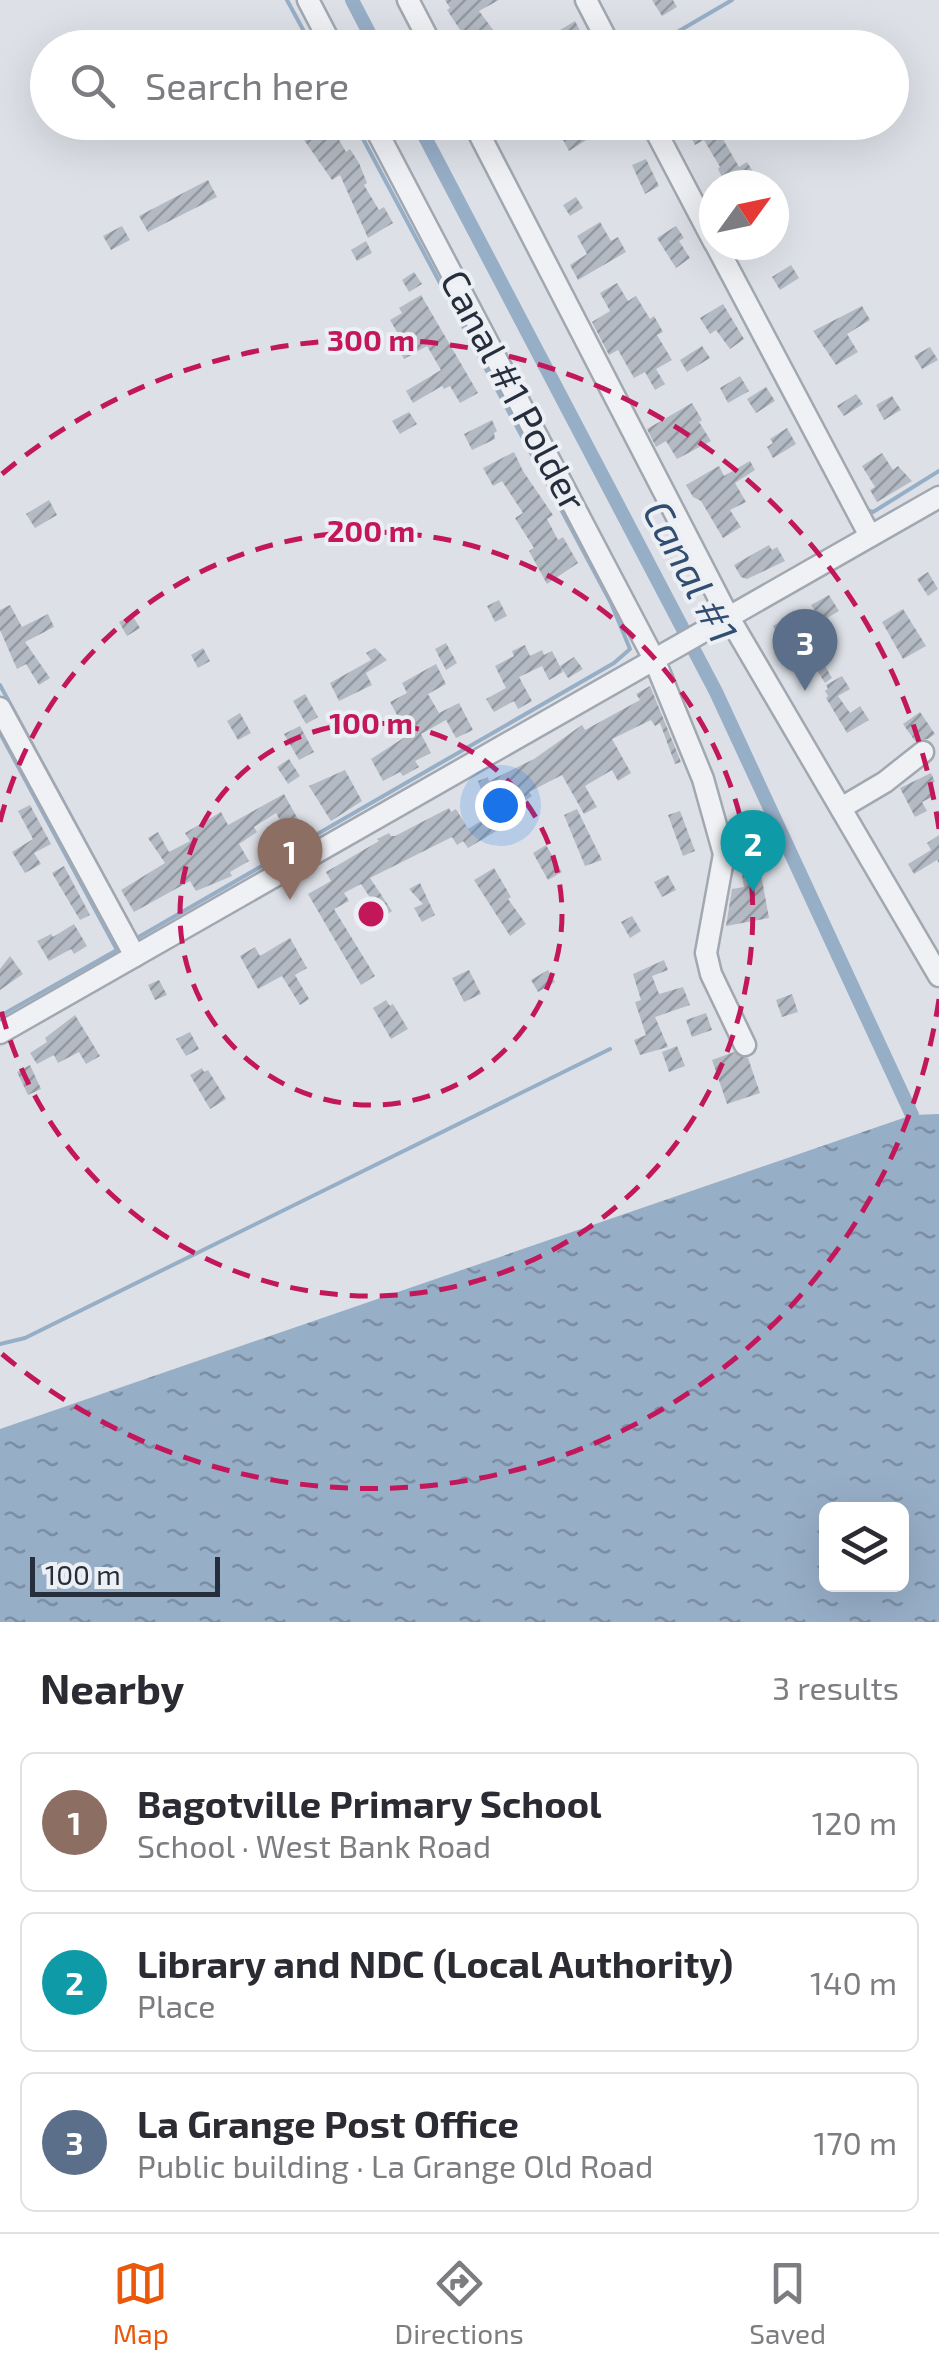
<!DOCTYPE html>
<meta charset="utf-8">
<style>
:root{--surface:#fff;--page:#f7f7f7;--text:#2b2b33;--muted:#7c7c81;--line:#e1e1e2;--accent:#ea580c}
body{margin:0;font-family:"Exo 2",sans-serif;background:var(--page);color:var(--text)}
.controls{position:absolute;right:30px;bottom:30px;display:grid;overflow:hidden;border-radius:15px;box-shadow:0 10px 40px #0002}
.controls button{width:90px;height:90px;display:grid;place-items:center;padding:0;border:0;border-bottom:2px solid var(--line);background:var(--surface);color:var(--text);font:50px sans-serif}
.compass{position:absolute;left:699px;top:170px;width:90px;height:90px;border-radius:50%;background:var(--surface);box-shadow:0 10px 40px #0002;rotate:57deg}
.scale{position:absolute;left:30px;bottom:25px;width:190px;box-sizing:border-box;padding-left:10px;border:5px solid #262e3d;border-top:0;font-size:28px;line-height:35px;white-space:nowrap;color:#262e3d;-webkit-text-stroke:8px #eceff4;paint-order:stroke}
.you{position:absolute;left:500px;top:805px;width:35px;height:35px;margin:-25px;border:8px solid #fff;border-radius:50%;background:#1a73e8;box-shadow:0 0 0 15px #1a73e833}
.badge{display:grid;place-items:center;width:65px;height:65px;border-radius:50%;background:var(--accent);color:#fff;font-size:32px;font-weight:700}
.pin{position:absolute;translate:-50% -82px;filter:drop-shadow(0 2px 5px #0008)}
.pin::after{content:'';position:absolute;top:52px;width:35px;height:30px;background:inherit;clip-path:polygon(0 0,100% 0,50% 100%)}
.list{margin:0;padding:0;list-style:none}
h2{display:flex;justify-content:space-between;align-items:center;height:130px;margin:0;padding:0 40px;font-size:42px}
h2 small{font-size:32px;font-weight:400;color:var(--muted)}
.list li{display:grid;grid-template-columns:65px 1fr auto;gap:30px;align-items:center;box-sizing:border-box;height:140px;margin:0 20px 20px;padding:0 20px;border:2px solid var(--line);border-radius:15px}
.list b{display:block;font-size:38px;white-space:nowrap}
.list p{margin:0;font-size:32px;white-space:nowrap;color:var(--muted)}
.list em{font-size:32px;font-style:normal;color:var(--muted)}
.icon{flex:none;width:55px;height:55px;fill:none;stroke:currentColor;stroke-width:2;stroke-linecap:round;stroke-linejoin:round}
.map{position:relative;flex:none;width:939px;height:1622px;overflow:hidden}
.search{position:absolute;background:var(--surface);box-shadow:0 10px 40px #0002;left:30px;right:30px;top:30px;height:110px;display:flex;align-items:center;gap:25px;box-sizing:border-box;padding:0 35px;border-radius:55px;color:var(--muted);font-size:38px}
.sheet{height:610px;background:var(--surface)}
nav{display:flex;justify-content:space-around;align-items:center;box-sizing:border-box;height:140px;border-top:2px solid var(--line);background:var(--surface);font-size:28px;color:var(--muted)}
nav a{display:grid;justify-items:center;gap:5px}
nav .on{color:var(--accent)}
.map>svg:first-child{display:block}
.water{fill:url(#water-ripples);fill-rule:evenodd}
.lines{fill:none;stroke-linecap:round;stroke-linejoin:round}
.stream{stroke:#97aec7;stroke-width:4}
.canal{stroke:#97aec7;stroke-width:14}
.building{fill:url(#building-hatch)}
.minor-casing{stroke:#a2a8b1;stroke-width:25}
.minor{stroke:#eff1f5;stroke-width:20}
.ring{fill:none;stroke:#c2185b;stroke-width:5;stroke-dasharray:18 12}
.labels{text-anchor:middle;stroke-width:8;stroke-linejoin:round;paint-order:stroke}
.street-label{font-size:38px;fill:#262e3d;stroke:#eceff4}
.water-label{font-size:40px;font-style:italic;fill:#314d71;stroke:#eceff4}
.centre{fill:#c2185b;stroke:#eceff4;stroke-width:5}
.ring-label{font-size:30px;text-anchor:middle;font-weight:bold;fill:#c2185b;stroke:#eceff4;stroke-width:8;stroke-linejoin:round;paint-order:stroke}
</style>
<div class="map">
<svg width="939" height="1622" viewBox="0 0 939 1622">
<defs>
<pattern id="water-ripples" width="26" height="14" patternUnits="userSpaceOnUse" patternTransform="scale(2.5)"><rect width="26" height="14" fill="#97aec7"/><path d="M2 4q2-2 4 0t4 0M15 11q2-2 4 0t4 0" fill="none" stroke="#7b8ea3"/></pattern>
<pattern id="building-hatch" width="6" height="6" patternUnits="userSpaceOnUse" patternTransform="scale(2.5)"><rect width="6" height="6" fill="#b4bac3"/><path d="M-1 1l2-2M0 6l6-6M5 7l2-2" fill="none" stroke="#9298a0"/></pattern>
</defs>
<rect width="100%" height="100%" fill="#dde1e7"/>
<!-- water -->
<path class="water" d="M939,1114V1622H0V1429L912,1115ZM826,1510H902V1584H826Z"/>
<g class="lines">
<!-- stream -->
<g class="stream">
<path d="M287,0L313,48"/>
<path d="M650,48L732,0"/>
<path d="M866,510L873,512L939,471"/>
<path d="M0,685L131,927"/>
<path d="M0,733L117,950L0,1016"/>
<path d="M135,936L137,938L614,663L630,649L611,603L354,122"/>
<path d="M0,1344L25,1338L610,1049"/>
</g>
<!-- canal -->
<g class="canal">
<path d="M352,0L377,48"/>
<path d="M417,122L716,692L912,1115"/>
</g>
</g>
<!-- building -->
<g class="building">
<path d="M445,0H499L479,11L500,39L486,48H472L447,10L450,8Z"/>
<path d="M652,0H673L677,7L662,16Z"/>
<path d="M575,21L589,48H557L550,36Z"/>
<path d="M265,33L273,48H237Z"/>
<path d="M310,122H349L334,131L346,152L350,149L359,163L367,183L364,185L379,210L384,207L393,223L368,238L340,175L332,180L297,130Z"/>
<path d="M516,122H548L523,136Z"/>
<path d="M702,122H709L717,136L720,134L739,167L747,162L755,175L746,180L749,185H726L718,169L720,167L704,140L695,145L687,131Z"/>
<path d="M736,122H773L747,139Z"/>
<path d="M584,125L591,137L569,151L562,138Z"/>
<path d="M646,159L659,186L645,194L632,165Z"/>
<path d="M208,180L217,197L148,232L139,216Z"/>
<path d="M576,197L583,208L570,216L563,205Z"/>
<path d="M600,222L611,241L618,237L626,252L578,280L570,265L587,254L577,236Z"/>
<path d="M122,226L130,240L111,250L103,236Z"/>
<path d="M676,226L684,238L679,241L690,258L676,268L657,238Z"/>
<path d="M366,241L372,253L357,261L351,250Z"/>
<path d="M791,265L799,278L780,290L772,277Z"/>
<path d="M414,272L422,284L409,292L402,280Z"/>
<path d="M617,283L628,301L636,296L650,319L654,316L663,332L657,335L672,360L656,369L665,384L655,390L645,372L634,378L618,350L609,355L592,322L610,311L600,293Z"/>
<path d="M421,295L478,393L460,403L450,386L444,389L442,386L413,403L406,391L441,370L427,346L404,359L398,348L404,344L390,320L402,313L399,308Z"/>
<path d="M723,304L744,339L730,349L716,330L710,334L700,318Z"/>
<path d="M862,306L870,320L847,334L858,352L836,365L813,331Z"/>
<path d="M702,346L710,358L687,372L680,360Z"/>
<path d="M930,347L938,360L922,369L914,356Z"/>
<path d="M740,376L749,391L728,403L720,388Z"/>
<path d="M766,387L775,401L756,413L747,399Z"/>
<path d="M856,394L863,404L844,416L837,406Z"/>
<path d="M892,396L901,410L884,420L876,405Z"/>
<path d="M692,403L702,420L699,422L711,441L677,459L666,441L656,447L647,429Z"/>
<path d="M409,412L417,424L400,434L392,421Z"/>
<path d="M492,420L497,431L494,433L495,439L472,450L464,434Z"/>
<path d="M787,428L796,444L773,458L767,447L773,443L770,439Z"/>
<path d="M514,452L523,471L553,515L547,519L558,540L563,537L578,563L547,584L529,551L534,548L515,518L523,513L502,481L493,486L483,468Z"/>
<path d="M882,453L893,470L898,466L912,481L877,502L870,490L875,487L862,466Z"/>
<path d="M750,461L755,470L735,483L746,502L730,510L741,527L723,538L701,501L693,497L686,485L719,466L724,476Z"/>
<path d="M49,500L57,515L35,528L26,514Z"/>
<path d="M769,545L772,550L777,547L785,561L747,579L741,577L734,565Z"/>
<path d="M928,572L938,589L928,596L917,579Z"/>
<path d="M829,595L839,611L812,627L830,657L822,661L832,678L825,683L814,666L811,668L794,637L784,643L773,626L787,618L791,625L815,611L811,605Z"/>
<path d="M499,600L507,616L495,622L487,606Z"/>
<path d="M10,605L22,627L48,614L54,627L25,642L50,678L39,685L26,664L17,669L0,630V610Z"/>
<path d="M903,609L926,646L903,659L882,622Z"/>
<path d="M132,615L140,628L127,636L119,622Z"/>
<path d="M446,643L457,663L446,670L435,649Z"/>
<path d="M525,645L530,656L542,650L544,655L552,651L563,672L549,680L542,666L519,677L532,701L518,709L514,701L494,712L486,699L506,688L495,666L514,656L512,651Z"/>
<path d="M203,648L210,661L198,668L191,655Z"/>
<path d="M375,648L387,660L366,673L372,685L339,701L330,683L371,660L366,653Z"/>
<path d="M574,657L583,669L568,678L560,666Z"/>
<path d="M436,664L446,684L428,694L439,713L459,703L473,730L456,738L446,720L421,734L431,753L415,761L419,767L403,776L400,772L383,781L371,759L408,735L390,702L407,693L402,683Z"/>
<path d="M842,676L850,689L838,696L850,713L860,706L869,720L847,733L826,698L828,696L825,691L828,689L826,685Z"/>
<path d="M650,686L681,762L675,764L660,723L655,726L651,720L612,739L631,773L618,781L612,770L585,786L597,807L584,814L562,775L529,792L532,796L523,802L491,817L478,781L488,777L489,781L534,759L582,725L585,730L640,700L636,694Z"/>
<path d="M305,694L318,717L306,724L293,701Z"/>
<path d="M920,712L935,734L928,739L915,741L903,724Z"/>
<path d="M240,713L251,733L238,740L227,721Z"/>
<path d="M300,726L314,752L299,760L284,734Z"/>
<path d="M289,759L300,776L288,784L277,767Z"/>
<path d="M345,770L362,801L331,821L309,786Z"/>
<path d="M931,773L935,782L928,785L934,796L922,802L927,811L915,817L900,788Z"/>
<path d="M284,794L300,823L286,831L276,813L254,827L257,832L239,844L249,861L230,872L232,876L196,891L190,881L134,912L121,890L165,863L148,838L158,832L169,852L190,841L185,833L221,812L228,825Z"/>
<path d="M30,805L51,844L34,853L41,864L25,873L12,852L33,839L18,811Z"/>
<path d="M449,808L451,812L456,809L468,829L489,816L498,830L468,848L463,841L457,845L452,837L370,878L392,911L383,917L361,884L344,893L349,901L334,909L375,976L361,985L308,894L331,881L326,872L379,841L377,839L389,833L391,836H395Z"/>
<path d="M577,809L602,860L585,866L564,815Z"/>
<path d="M680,811L695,851L683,856L668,815Z"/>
<path d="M939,835V863L937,860L914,874L908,864L931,850L927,843Z"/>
<path d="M546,845L562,872L548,880L533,853Z"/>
<path d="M758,858L769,918L726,926L732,889L744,887L740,862Z"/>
<path d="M64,866L90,915L80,920L52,873Z"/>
<path d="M494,868L511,897L508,899L526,924L510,936L474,880Z"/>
<path d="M668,875L676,890L662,897L654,882Z"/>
<path d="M420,883L435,915L422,922L414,908L423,904L409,889Z"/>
<path d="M632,916L641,931L630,938L621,922Z"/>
<path d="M74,924L87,946L74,954L71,949L49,961L37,941L51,934L53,937Z"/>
<path d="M290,938L307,968L295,975L309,999L300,1005L282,976L258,989L240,956L255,947L260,956Z"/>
<path d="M10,956L23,974L0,990V969Z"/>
<path d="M664,960L668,970L652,976L659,994L683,987L690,1005L655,1017L668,1047L640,1055L634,1040L646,1035L635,1002L641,1000L633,974Z"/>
<path d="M469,970L481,994L464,1002L452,978Z"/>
<path d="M548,970L555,982L538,992L531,980Z"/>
<path d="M159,980L167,995L155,1000L148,985Z"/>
<path d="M792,994L798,1012L782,1017L776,1000Z"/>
<path d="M386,1000L390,1006L393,1004L408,1029L391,1039L373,1008Z"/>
<path d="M706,1013L712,1030L692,1037L686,1020Z"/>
<path d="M75,1015L100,1056L86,1064L79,1052L58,1063L54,1055L37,1064L30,1053L47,1042L45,1038Z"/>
<path d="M190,1032L199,1049L186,1056L176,1039Z"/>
<path d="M677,1046L685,1066L669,1072L662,1052Z"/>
<path d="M734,1052L748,1058L760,1093L727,1104L712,1060Z"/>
<path d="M30,1065L41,1089L28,1095L17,1072Z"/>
<path d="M202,1068L204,1072L208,1070L226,1099L210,1109L190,1075Z"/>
</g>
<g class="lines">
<!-- minor casing -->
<g class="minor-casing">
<g id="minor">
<path d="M308,0L333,48"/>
<path d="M408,0L433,48"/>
<path d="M586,0L611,48"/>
<path d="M372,122L654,659L703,779L724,854L706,953L711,974L745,1045"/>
<path d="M473,122L728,616L939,976"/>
<path d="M651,122L714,242"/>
<path d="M716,245L870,536"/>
<path d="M0,708L135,956"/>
<path d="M841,808L885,782L923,752"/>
<path d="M0,1033L939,497"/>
</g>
</g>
<!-- minor -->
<use href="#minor" class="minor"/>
</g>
<!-- distance rings -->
<g class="ring">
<circle cx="371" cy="914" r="191"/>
<path d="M0 822A382 382 0 1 1 0 1006"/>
<path d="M939 999A574 574 0 0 1 2 1354M2 474A574 574 0 0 1 939 829"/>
</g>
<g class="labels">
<!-- street labels -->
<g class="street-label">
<text transform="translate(513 391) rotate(62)" y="13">Canal #1 Polder</text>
</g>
<!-- water labels -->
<g class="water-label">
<text transform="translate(690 572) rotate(62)" y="14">Canal #1</text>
</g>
</g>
<circle cx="371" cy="914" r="15" class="centre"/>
<g class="ring-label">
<text x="371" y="351">300 m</text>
<text x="371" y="542">200 m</text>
<text x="371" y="734">100 m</text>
</g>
</svg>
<div class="controls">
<button><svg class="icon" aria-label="layers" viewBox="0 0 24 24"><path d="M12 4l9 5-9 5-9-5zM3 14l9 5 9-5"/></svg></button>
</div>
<svg class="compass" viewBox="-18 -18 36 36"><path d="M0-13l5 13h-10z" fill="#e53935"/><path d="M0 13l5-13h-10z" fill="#7c7c81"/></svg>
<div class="scale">100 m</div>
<div class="you"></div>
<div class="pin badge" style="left:290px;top:900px;background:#8d6e63">1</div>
<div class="pin badge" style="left:753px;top:892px;background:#0f9aa8">2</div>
<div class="pin badge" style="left:805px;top:691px;background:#5c6f8a">3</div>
<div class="search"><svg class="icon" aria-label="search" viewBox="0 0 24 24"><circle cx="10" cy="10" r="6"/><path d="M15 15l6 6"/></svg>Search here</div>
</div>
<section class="sheet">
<h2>Nearby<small>3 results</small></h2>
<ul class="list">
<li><span class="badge" style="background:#8d6e63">1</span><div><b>Bagotville Primary School</b><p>School · West Bank Road</p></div><em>120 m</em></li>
<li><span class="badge" style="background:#0f9aa8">2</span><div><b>Library and NDC (Local Authority)</b><p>Place</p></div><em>140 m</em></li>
<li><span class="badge" style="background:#5c6f8a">3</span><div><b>La Grange Post Office</b><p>Public building · La Grange Old Road</p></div><em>170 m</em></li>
</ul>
</section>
<nav>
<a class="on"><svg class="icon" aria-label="map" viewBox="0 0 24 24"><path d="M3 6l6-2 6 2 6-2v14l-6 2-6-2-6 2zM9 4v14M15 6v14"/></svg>Map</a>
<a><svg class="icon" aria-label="directions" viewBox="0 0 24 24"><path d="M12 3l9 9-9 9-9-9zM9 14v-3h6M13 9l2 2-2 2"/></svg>Directions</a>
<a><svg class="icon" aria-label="saved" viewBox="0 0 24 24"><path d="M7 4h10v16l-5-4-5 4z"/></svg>Saved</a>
</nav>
